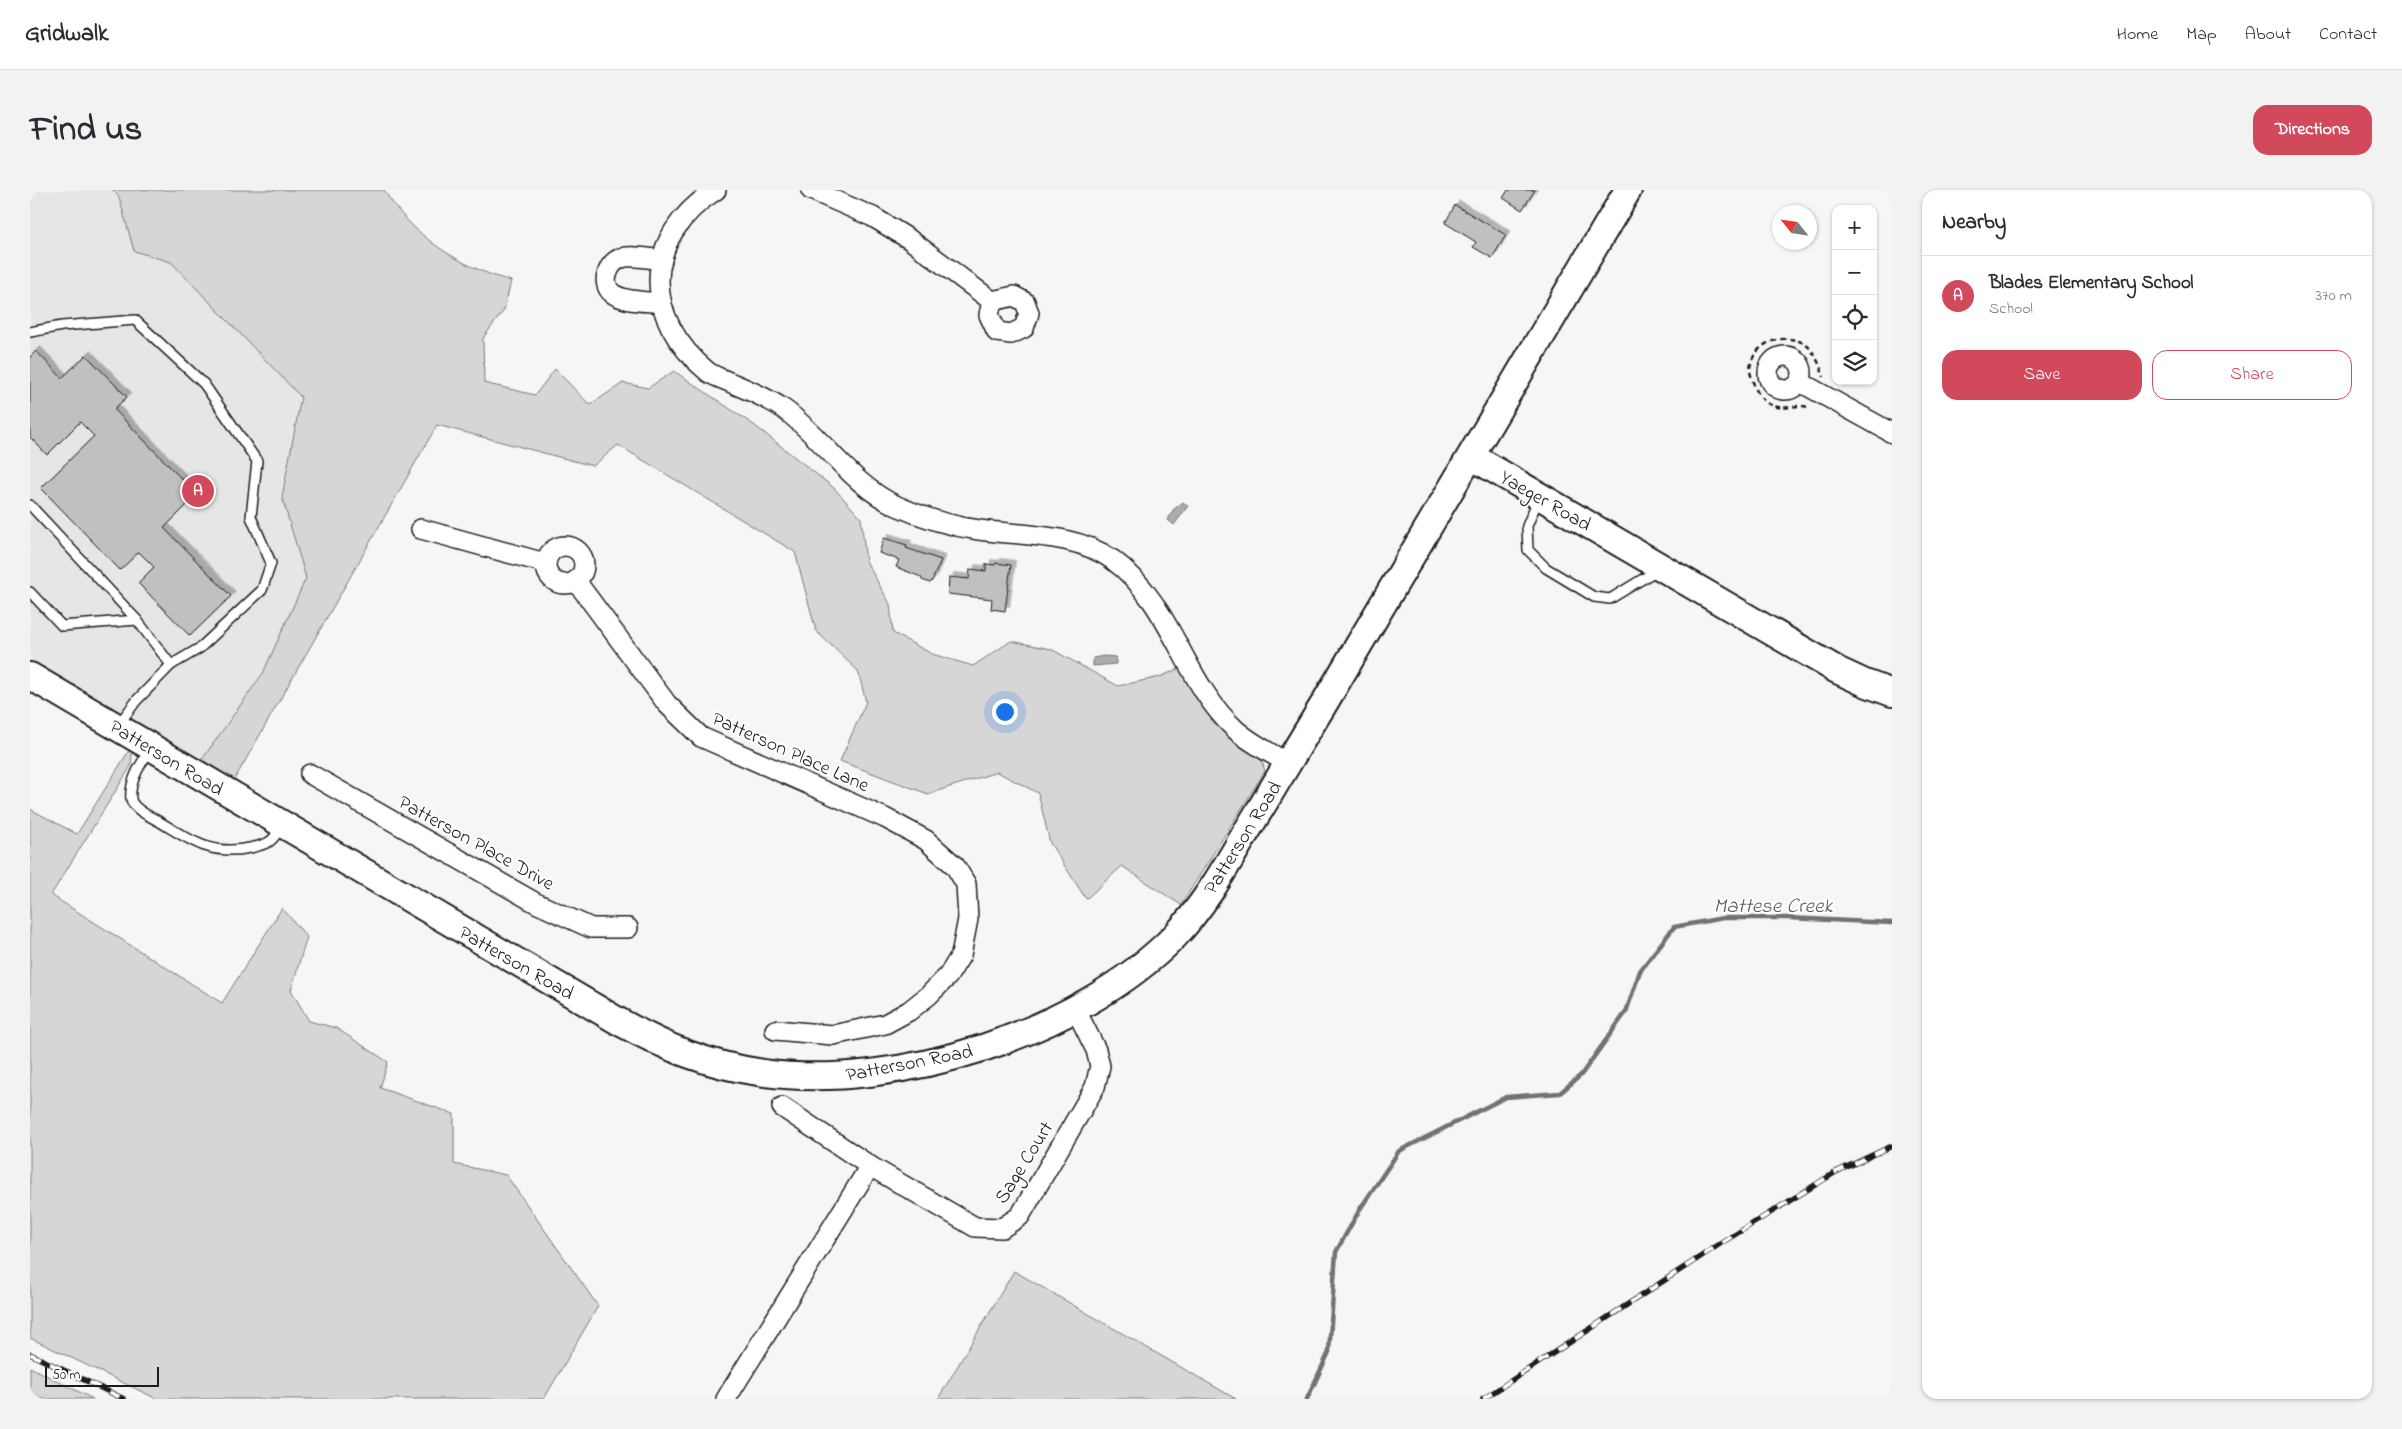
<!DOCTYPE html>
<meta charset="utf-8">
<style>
:root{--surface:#fff;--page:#f2f2f3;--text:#2b2b33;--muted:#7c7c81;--line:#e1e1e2;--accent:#d1495b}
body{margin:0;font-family:"Indie Flower",sans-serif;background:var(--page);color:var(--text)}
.controls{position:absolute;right:15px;top:15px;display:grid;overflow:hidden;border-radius:10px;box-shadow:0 1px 4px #0004}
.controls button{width:45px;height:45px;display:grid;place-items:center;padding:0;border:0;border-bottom:1px solid var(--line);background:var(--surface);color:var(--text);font:25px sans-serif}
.compass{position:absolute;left:1742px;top:15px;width:45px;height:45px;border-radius:50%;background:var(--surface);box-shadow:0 1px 4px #0004;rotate:300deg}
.scale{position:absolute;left:15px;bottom:12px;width:114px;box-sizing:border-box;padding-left:5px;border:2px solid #1c1c1c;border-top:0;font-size:14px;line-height:18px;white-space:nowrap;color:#1c1c1c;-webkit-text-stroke:4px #fff;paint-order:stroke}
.you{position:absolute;left:974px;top:521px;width:18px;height:18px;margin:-12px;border:4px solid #fff;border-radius:50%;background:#1a73e8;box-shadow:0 0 0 8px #1a73e833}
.badge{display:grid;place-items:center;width:32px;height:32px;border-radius:50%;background:var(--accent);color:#fff;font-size:16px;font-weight:700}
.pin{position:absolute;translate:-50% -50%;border:2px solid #fff;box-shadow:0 1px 5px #0006}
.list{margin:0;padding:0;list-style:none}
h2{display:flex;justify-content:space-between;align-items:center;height:65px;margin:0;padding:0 20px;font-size:21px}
h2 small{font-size:16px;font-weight:400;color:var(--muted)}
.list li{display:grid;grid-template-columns:32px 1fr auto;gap:15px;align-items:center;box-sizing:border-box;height:80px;padding:0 20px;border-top:1px solid var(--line)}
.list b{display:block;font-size:19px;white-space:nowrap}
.list p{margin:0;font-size:16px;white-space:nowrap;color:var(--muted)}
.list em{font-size:16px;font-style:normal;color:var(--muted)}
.actions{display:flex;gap:10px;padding:15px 20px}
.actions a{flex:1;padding:11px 0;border:1px solid var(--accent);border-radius:15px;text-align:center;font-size:18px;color:var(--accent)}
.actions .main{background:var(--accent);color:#fff}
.icon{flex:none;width:28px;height:28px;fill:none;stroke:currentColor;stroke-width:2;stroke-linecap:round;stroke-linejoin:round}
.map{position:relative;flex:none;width:1862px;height:1209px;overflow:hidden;border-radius:15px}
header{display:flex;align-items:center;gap:30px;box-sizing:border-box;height:70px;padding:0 25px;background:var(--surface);border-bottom:1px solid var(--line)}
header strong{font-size:24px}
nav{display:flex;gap:28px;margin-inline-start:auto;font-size:18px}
.intro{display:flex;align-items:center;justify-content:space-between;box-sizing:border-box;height:120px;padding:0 30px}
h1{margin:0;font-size:35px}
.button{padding:12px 22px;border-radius:15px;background:var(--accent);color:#fff;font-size:18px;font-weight:700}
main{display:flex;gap:30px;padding:0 30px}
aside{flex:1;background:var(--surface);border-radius:15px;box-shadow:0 1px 4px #0004}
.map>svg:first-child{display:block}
.built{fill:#e6e6e6}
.green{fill:#d6d6d6;stroke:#797979}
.water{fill:#acacac;stroke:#727272}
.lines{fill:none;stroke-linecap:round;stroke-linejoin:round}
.stream{stroke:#727272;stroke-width:4.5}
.building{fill:#c0c0c0;stroke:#1c1c1c;filter:url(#shadow)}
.lane-casing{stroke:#1c1c1c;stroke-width:12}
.street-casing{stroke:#1c1c1c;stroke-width:22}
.secondary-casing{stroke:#1c1c1c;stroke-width:30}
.path{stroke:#1c1c1c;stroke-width:2.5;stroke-dasharray:5 4;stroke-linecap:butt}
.lane{stroke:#fff;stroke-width:9}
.street{stroke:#fff;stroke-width:19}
.secondary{stroke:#fff;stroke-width:26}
.rail-casing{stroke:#1c1c1c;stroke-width:5.5}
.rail{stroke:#fff;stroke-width:4;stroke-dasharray:11;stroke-linecap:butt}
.labels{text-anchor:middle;stroke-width:4;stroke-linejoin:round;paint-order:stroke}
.street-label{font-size:20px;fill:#1c1c1c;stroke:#fff}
.water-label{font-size:21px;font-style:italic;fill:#5d5d5d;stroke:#fff}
</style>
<header>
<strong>Gridwalk</strong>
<nav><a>Home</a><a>Map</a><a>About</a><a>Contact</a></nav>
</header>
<div class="intro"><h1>Find us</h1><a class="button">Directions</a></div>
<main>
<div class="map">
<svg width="1862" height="1209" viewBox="0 0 1862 1209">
<defs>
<filter id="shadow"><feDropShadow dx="4.5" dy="-4.5" stdDeviation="0" flood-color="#0004"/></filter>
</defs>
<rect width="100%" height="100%" fill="#f6f6f6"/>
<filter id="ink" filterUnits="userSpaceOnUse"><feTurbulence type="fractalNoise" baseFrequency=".02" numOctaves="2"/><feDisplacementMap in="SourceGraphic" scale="10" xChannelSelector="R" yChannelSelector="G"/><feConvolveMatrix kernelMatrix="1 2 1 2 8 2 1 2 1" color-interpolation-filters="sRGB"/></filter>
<g filter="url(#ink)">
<!-- built -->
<path class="built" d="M0,0H214L433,132L178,576L0,470Z"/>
<!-- green -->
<g class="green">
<path d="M83,0H354C382,46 430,77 481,91L474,120L453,148L454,193L505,205L525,179L560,215L593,193L618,198L644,181L724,235L804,298L831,328L836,371L860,414L863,443L902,464L943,476L981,451L1021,459L1088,496L1130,487L1150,478L1188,535L1230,566L1235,581L1151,715L1092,676L1056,709L1020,653L1008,603L967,582L898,604L810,571L836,512L828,481L786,441L765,362L588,255L563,276L407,235L203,592L171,571L233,483L276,388L252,307L271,207L141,72L104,61L89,7Z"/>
<path d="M103,554L101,576L21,705L192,813L252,718L277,747L261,800L279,831L306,838L358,872L350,898L424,924V974L476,985L568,1116L514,1209H127L0,1148V619L47,644Z"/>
<path d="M984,1081L1206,1209H908Z"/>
<path d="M0,1177L6,1180L63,1209H3L0,1207Z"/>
</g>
<!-- water -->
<g class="water">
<path d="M1153,312L1158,316L1144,335L1138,330L1143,320Z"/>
<path d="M1074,466L1086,467V474L1063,476V468Z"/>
</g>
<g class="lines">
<!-- stream -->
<path class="stream" d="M1277,1209L1299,1162L1306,1062L1330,1019L1369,961L1476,907L1530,903L1551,885L1596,822L1610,781L1644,737L1693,728H1758L1862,733"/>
</g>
<!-- building -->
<g class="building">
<path d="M1478,0H1505L1492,20L1473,8Z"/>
<path d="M1425,15L1476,45L1462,68L1443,57L1446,52L1415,33Z"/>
<path d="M6,161L32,188L56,165L97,207L84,219L167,305L134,338L201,406L160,446L108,393L124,377L109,362L90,380L11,298L64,246L50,232L17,265L0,247V167Z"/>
<path d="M854,348L877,355L876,358L879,359L911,370L902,391L900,393L892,390L891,387L866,377L869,370L849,363Z"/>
<path d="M966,373L981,375L975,421L961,419L962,409L918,404L919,387L939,389L940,379L956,381V374L965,375Z"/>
</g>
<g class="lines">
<!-- lane casing -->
<g class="lane-casing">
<g id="lane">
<path d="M0,142L32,136L105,130L174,194L227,271L221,327L241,373L232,400L170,458L141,475"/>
<path d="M1509,307L1497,336L1498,360L1516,378L1564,407L1580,409L1624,382L1627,378"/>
<path d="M0,315L107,430L141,475L107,510L89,534"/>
<path d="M0,402L32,436L107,430"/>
<path d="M121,559C112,571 99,592 101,609C103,620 122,627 130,632C162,651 181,666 220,658C239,654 243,652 252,635"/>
</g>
</g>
<!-- street casing -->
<g class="street-casing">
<g id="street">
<path d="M686,0C612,47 611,127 678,182C685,187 696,190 704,194C721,201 740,209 755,220C795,250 821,295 867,316C894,328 921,336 949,340C994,346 1045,343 1083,370C1143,414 1153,492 1206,540C1221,553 1240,563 1258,573"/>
<path d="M781,0L843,27L879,49L962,111"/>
<path d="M984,106L995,112L999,123L994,138L981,144L967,142L959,125L962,111Z"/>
<path d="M631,113C616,111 593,112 582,103C577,99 575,91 577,85C584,58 611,68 632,70"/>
<circle cx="1755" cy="183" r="17"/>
<path d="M1770,192L1862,243"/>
<path d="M391,339L515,373"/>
<circle cx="535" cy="375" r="19"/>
<path d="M546,391L637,514L671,547L855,628L896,650L925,676L936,694L938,729L931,765L918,786L899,805L879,821L855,834L803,845L745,840"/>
<path d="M280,584L506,713L561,738H598"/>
<path d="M752,917L840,976L945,1037L972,1038L990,1026L1065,897L1070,876L1066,860L1046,820"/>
<path d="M696,1209L840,976"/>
</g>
</g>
<!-- secondary casing -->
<g class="secondary-casing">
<g id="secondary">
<path d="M1441,266L1807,480L1835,493L1862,503"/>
<path d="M0,486L588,831C637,858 677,875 734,883C867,901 1049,843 1144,747C1173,717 1194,680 1215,644C1241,602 1266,559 1292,517C1395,345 1496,172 1598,0"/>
</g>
</g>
<!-- path -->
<path class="path" d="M1777,217C1763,213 1756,223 1737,213C1732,210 1726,201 1724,195C1723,191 1720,184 1720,180C1721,153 1754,141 1775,154C1785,161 1790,176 1794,187"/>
<!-- lane -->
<use href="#lane" class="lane"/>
<!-- street -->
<use href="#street" class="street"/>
<!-- secondary -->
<use href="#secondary" class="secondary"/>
<!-- rail casing -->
<g class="rail-casing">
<g id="rail">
<path d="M0,1164L94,1209"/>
<path d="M1453,1209L1693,1052L1806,982L1862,956"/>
</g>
</g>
<!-- rail -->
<use href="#rail" class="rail"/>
</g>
</g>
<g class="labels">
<!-- street labels -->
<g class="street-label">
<text transform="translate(1516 310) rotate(30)" y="7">Yaeger Road</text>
<text transform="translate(761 561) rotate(24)" y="7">Patterson Place Lane</text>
<text transform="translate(137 567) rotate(31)" y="7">Patterson Road</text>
<text transform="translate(1212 647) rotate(-58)" y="7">Patterson Road</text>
<text transform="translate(447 652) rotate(29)" y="7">Patterson Place Drive</text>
<text transform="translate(487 772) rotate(30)" y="7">Patterson Road</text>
<text transform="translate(879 872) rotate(-11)" y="7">Patterson Road</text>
<text transform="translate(993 972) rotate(-58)" y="7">Sage Court</text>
</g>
<!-- water labels -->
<g class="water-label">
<text x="1743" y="722">Mattese Creek</text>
</g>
</g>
</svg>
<div class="controls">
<button>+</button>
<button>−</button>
<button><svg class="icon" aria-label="locate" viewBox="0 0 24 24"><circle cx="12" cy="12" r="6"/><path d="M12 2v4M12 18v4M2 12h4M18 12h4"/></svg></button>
<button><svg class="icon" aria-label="layers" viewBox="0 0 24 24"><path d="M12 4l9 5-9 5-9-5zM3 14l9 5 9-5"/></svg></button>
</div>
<svg class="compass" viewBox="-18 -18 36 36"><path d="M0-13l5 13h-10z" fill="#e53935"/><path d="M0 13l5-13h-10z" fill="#7c7c81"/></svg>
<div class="scale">50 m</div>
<div class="you"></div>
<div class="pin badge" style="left:168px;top:301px">A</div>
</div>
<aside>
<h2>Nearby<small></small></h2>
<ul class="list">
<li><span class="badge">A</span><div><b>Blades Elementary School</b><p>School</p></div><em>370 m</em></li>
</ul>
<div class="actions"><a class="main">Save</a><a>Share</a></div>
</aside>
</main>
